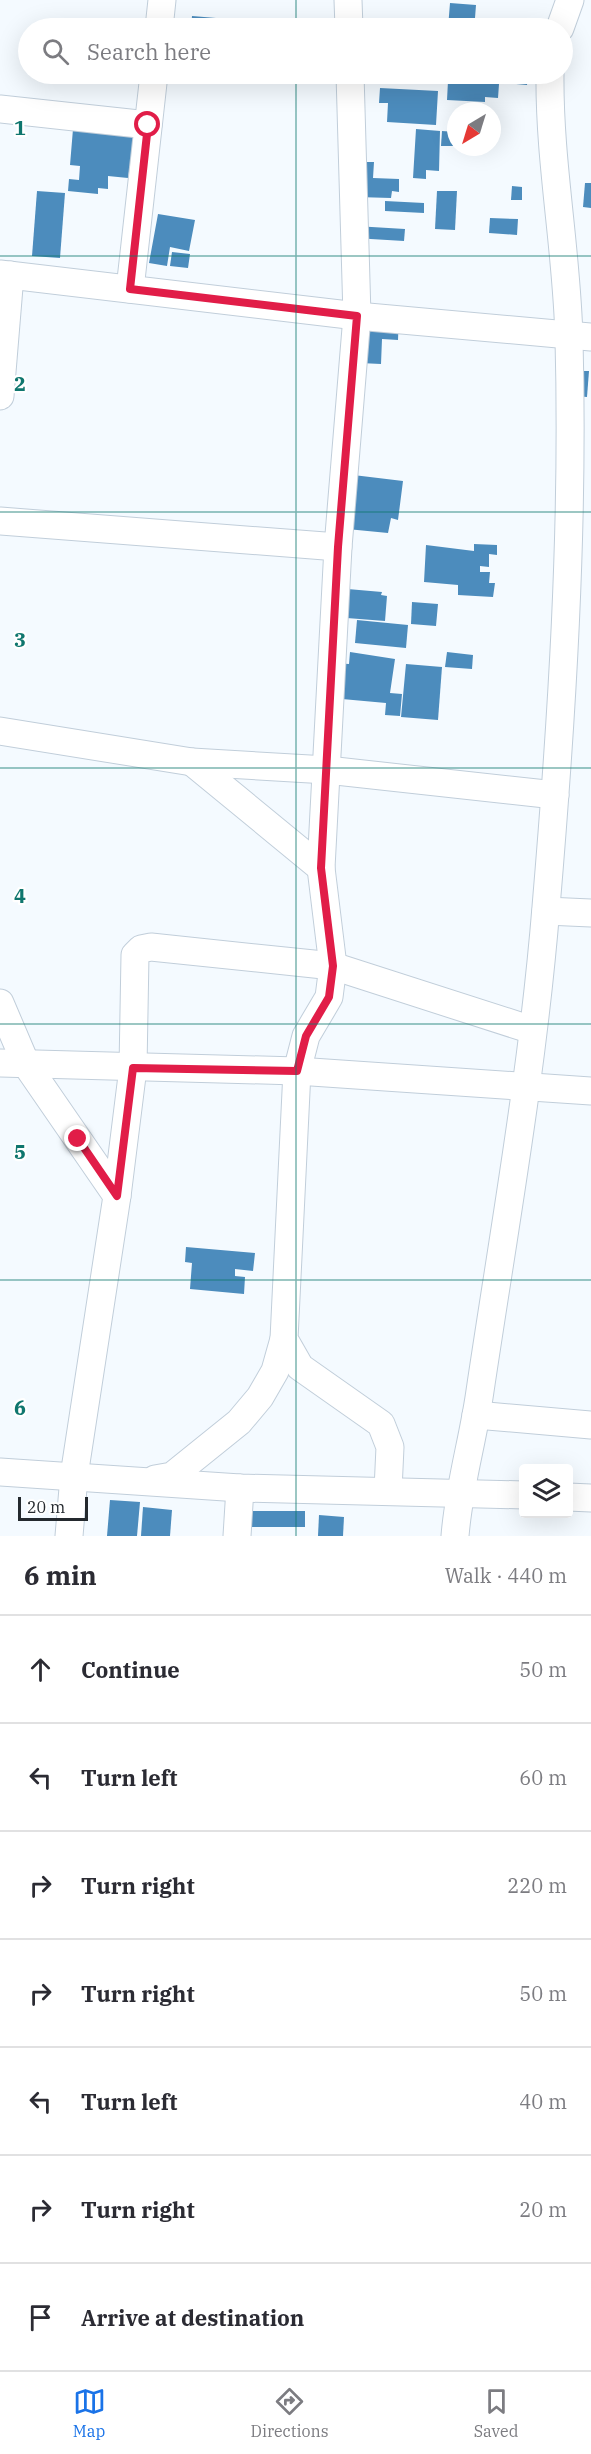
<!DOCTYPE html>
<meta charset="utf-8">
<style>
:root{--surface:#fff;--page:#f2f2f3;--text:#2b2b33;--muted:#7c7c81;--line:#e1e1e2;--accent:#1a73e8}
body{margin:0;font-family:"IBM Plex Serif",serif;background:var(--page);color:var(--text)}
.controls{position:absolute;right:18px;bottom:18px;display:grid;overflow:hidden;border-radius:6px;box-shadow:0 6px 24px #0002}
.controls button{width:54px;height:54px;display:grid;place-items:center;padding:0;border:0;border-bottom:2px solid var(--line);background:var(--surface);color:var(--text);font:30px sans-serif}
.compass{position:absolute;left:447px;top:102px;width:54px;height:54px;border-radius:50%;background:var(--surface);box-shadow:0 6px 24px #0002;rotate:218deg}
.scale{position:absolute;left:18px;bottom:15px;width:70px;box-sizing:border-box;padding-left:6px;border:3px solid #24292e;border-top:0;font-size:16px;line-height:21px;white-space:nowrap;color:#24292e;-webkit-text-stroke:4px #fff;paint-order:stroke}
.stop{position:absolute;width:18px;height:18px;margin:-14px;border:4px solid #e11d48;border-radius:50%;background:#fff}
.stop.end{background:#e11d48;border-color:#fff;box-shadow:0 2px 6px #0008}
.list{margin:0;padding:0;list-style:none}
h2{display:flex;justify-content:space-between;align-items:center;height:78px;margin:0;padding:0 24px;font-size:26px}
h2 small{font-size:20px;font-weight:400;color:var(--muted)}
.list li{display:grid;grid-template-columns:39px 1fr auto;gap:18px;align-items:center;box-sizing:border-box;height:108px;padding:0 24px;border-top:2px solid var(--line)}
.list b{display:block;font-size:22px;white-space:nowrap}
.list em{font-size:20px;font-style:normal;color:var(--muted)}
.icon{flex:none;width:33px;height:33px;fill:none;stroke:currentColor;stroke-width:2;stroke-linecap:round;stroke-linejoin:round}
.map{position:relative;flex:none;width:591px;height:1536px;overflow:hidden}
.search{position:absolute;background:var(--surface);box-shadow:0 6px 24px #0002;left:18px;right:18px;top:18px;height:66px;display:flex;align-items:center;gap:15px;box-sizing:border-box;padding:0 21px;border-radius:33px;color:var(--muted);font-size:22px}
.sheet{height:834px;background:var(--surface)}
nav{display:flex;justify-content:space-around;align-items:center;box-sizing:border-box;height:84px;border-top:2px solid var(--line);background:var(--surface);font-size:16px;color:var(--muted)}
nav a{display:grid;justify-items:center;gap:3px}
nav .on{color:var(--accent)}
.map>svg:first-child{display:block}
.building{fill:#4c8cbd}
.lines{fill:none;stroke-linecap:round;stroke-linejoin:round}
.minor-casing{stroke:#c1ceda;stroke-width:29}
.minor{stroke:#fff;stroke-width:27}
.route{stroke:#e11d48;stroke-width:8}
.grid{fill:none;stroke:#0f766e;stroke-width:1.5;stroke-opacity:0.55}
.grid-label{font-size:20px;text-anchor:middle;font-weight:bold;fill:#0f766e;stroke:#fff;stroke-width:4.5;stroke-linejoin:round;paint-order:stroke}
</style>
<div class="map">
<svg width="591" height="1536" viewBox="0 0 591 1536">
<rect width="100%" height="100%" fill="#f4faff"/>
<!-- building -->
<g class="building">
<path d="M450,3L476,5L475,18H479L478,28H448Z"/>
<path d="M192,16L252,21V28H191Z"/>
<path d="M465,74H528L527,85L504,83V80L465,78Z"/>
<path d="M448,81L499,84L498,98L485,97V102L447,100Z"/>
<path d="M380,88L438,91L436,125L387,122L388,103H379Z"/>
<path d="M73,129L135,134L128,178L108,176V189L98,188V194L68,191L69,179L79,180L80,166L70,165Z"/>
<path d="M416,129L440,131L439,171L426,170V179L413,178Z"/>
<path d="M442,131L456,132V146H441Z"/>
<path d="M359,162H374L373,178L399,179V192L392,191L391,198L357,197Z"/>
<path d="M585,183H591V208L583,207Z"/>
<path d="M512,186L522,187V200H511Z"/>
<path d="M37,191L65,193L60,258L32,256Z"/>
<path d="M437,191H457L455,230L435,229Z"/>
<path d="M385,201L424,203V213L385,211Z"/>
<path d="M158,214L195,220L189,251L170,247L167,266L149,263Z"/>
<path d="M490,218L518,219L517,235L489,233Z"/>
<path d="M355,226L405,229L404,241L354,238Z"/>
<path d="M172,252L190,254L188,268L170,266Z"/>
<path d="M362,311L399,313L398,340L382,339L381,364L360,363Z"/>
<path d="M577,371H589L587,397L575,396Z"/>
<path d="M345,474L403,481L398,520L391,518L388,533L347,529Z"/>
<path d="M474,544L497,545V555L489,554V567L480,566V572H490L489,583H495L493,597L458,595V585L424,582L426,545L474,551Z"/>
<path d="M336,588L382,592L381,595L387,596L385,621L334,617Z"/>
<path d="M412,602L438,604L436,626L411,624Z"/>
<path d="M357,620L408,625L406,648L355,643Z"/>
<path d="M350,652L395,659L390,693L402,694L400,716L385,715L386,703L331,698L334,663L349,664Z"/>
<path d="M447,652L473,655L472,669L445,667Z"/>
<path d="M406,664L442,667L438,720L401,717Z"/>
<path d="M186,1247L255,1253L253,1271L235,1269V1276L245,1277L244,1294L190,1289L192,1263L185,1262Z"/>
<path d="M110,1500L140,1502L137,1536H107Z"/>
<path d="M143,1507L172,1510L170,1536H141Z"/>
<path d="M247,1511H305V1527H248Z"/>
<path d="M319,1515L344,1517L343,1536H318Z"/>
</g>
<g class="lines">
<!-- minor casing -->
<g class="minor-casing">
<g id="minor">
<path d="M348,0L349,28"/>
<path d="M159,28L162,0"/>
<path d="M560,28L570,0"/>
<path d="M350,74L357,316L338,547L321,868L333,966L329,997L306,1036L297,1071L284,1339L300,1367L381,1424L390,1447L388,1490"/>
<path d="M0,109L148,125"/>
<path d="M0,274L357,316L591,337"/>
<path d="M130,289L154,74"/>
<path d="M0,396L10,275"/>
<path d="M0,521L338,547"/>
<path d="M0,731L192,762L327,770L555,795"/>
<path d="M192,762L321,868"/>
<path d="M546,911L591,913"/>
<path d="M0,1003L26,1064L117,1196L74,1476L69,1536"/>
<path d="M0,1063L297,1071L591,1091"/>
<path d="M117,1196L133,1068L135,955L141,949L151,947L333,966L532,1030"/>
<path d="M476,1415L591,1425"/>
<path d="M0,1472L240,1488L524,1495"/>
<path d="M155,1479L172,1476L239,1422L260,1397L275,1371L284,1339"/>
<path d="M568,1497L591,1498"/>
<path d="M237,1536L240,1488"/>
<path d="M455,1536C459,1485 473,1441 480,1391C504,1230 533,1069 546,907C562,718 574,528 569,339C567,250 549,162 550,74"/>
</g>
</g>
<!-- minor -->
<use href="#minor" class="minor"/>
</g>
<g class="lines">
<!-- route -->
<path class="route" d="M78,1139L117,1196L133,1068L297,1071L306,1036L329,997L333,966L321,868L338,547L357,316L130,289L148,125"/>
</g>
<!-- grid -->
<path class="grid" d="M296,0V28M296,74V1536M0,256H591M0,512H591M0,768H591M0,1024H591M0,1280H591"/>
<g class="grid-label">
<text x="20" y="135">1</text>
<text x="20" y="391">2</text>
<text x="20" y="647">3</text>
<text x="20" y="903">4</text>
<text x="20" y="1159">5</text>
<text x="20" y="1415">6</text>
</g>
</svg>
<div class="controls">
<button><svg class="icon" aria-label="layers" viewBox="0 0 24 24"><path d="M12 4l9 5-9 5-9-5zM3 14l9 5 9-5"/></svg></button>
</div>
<svg class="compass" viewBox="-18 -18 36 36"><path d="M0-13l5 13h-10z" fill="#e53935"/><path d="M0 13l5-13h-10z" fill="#7c7c81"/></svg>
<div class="scale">20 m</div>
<div class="stop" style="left:148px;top:125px"></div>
<div class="stop end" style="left:78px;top:1139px"></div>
<div class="search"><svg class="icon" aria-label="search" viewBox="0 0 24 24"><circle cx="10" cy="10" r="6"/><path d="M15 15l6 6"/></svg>Search here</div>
</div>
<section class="sheet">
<h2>6 min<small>Walk · 440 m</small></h2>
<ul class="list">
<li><svg class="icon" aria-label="ahead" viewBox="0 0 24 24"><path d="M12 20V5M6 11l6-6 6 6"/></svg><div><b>Continue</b></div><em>50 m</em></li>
<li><svg class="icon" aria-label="left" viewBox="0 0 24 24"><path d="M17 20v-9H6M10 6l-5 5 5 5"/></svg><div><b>Turn left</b></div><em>60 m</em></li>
<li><svg class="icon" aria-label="right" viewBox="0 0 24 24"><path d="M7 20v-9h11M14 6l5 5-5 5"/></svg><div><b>Turn right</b></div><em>220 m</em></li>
<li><svg class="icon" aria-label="right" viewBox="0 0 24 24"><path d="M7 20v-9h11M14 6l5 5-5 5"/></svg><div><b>Turn right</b></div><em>50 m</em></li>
<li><svg class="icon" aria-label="left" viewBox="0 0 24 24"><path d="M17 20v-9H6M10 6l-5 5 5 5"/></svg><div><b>Turn left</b></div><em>40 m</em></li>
<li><svg class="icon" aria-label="right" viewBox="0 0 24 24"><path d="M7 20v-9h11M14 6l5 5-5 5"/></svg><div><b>Turn right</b></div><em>20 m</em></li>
<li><svg class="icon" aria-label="arrive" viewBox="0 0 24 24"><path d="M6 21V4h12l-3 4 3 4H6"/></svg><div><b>Arrive at destination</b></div></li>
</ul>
</section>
<nav>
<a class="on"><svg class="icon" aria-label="map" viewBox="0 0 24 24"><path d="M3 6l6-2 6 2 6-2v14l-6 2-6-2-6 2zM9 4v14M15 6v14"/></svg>Map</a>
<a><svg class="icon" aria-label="directions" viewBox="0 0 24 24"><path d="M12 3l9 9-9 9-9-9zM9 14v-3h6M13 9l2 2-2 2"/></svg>Directions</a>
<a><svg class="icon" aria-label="saved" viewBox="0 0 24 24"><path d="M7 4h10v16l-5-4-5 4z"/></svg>Saved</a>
</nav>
